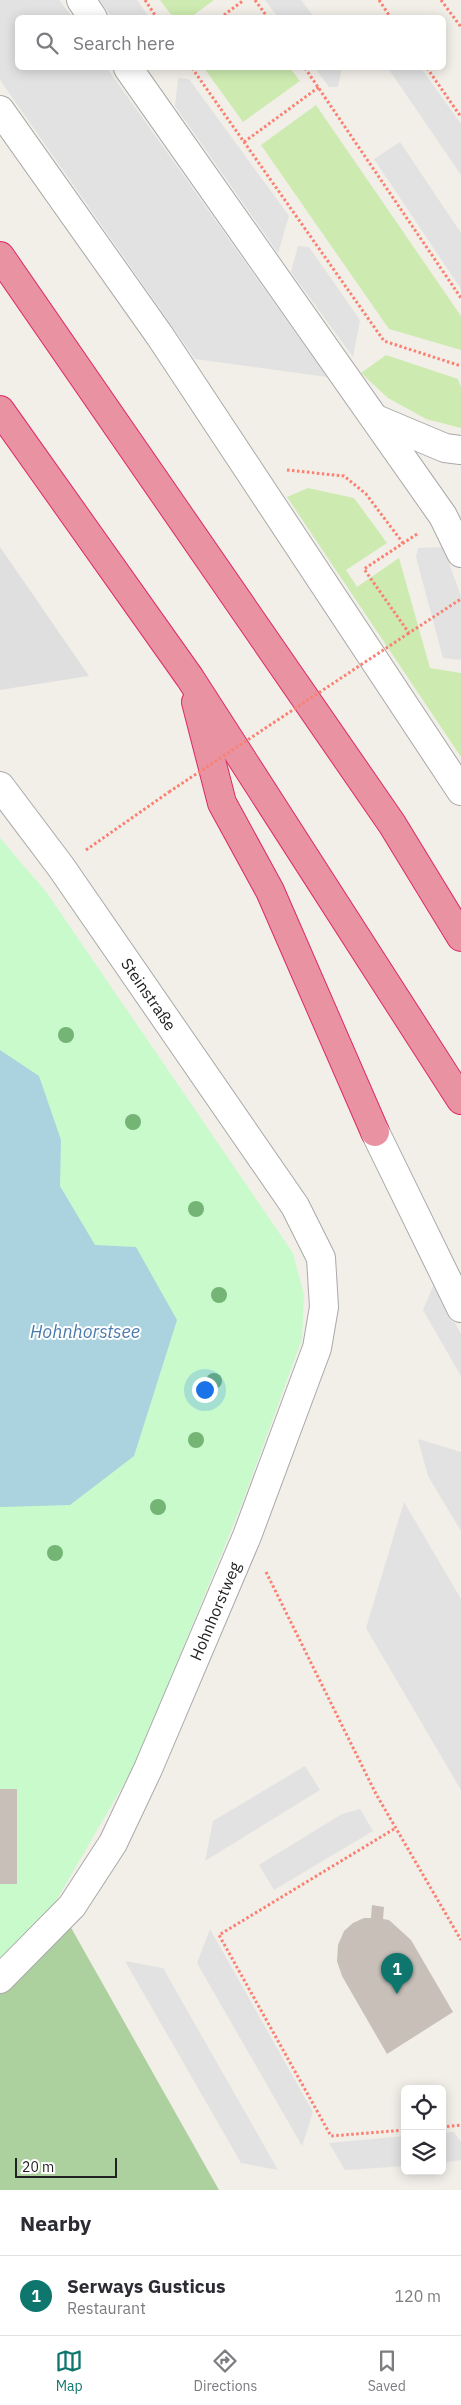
<!DOCTYPE html>
<meta charset="utf-8">
<style>
:root{--surface:#fff;--page:#f2f2f3;--text:#2b2b33;--muted:#7c7c81;--line:#e1e1e2;--accent:#0f766e}
body{margin:0;font-family:"IBM Plex Sans",sans-serif;background:var(--page);color:var(--text)}
.controls{position:absolute;right:15px;bottom:15px;display:grid;overflow:hidden;border-radius:8px;box-shadow:0 2px 12px #0003}
.controls button{width:45px;height:45px;display:grid;place-items:center;padding:0;border:0;border-bottom:1px solid var(--line);background:var(--surface);color:var(--text);font:25px sans-serif}
.scale{position:absolute;left:15px;bottom:12px;width:102px;box-sizing:border-box;padding-left:5px;border:2px solid #222;border-top:0;font-size:14px;line-height:18px;white-space:nowrap;color:#222;-webkit-text-stroke:4px #fff;paint-order:stroke}
.you{position:absolute;left:204px;top:1389px;width:18px;height:18px;margin:-12px;border:4px solid #fff;border-radius:50%;background:#1a73e8;box-shadow:0 0 0 8px #1a73e833}
.badge{display:grid;place-items:center;width:32px;height:32px;border-radius:50%;background:var(--accent);color:#fff;font-size:16px;font-weight:700}
.pin{position:absolute;translate:-50% -41px;filter:drop-shadow(0 1px 2px #0008)}
.pin::after{content:'';position:absolute;top:26px;width:18px;height:15px;background:inherit;clip-path:polygon(0 0,100% 0,50% 100%)}
.list{margin:0;padding:0;list-style:none}
h2{display:flex;justify-content:space-between;align-items:center;height:65px;margin:0;padding:0 20px;font-size:21px}
h2 small{font-size:16px;font-weight:400;color:var(--muted)}
.list li{display:grid;grid-template-columns:32px 1fr auto;gap:15px;align-items:center;box-sizing:border-box;height:80px;padding:0 20px;border-top:1px solid var(--line)}
.list b{display:block;font-size:19px;white-space:nowrap}
.list p{margin:0;font-size:16px;white-space:nowrap;color:var(--muted)}
.list em{font-size:16px;font-style:normal;color:var(--muted)}
.icon{flex:none;width:28px;height:28px;fill:none;stroke:currentColor;stroke-width:2;stroke-linecap:round;stroke-linejoin:round}
.map{position:relative;flex:none;width:461px;height:2190px;overflow:hidden}
.search{position:absolute;background:var(--surface);box-shadow:0 2px 12px #0003;left:15px;right:15px;top:15px;height:55px;display:flex;align-items:center;gap:12px;box-sizing:border-box;padding:0 18px;border-radius:8px;color:var(--muted);font-size:19px}
.sheet{height:145px;background:var(--surface)}
nav{display:flex;justify-content:space-around;align-items:center;box-sizing:border-box;height:70px;border-top:1px solid var(--line);background:var(--surface);font-size:14px;color:var(--muted)}
nav a{display:grid;justify-items:center;gap:2px}
nav .on{color:var(--accent)}
.map>svg:first-child{display:block}
.residential{fill:#e0dfdf}
.grass{fill:#cdebb0}
.forest{fill:#add19e}
.park{fill:#c8facc}
.parking{fill:#e2e2e2}
.water{fill:#aad3df}
.building{fill:#c7bfb8}
.lines{fill:none;stroke-linecap:round;stroke-linejoin:round}
.minor-casing{stroke:#a9a9a9;stroke-width:30}
.highway-casing{stroke:#dc2a67;stroke-width:30}
.path{stroke:#fa8072;stroke-width:3;stroke-dasharray:2.5 2.5;stroke-linecap:butt}
.minor{stroke:#fff;stroke-width:28}
.highway{stroke:#e892a2;stroke-width:28}
.path-bridge{stroke:#fa8072;stroke-width:3;stroke-dasharray:2.5 2.5;stroke-linecap:butt}
.tree{fill:#74b475}
.labels{text-anchor:middle;stroke-width:4;stroke-linejoin:round;paint-order:stroke}
.street-label{font-size:16px;fill:#222;stroke:#fff}
.water-label{font-size:18px;font-style:italic;fill:#4a7aab;stroke:#fff}
</style>
<div class="map">
<svg width="461" height="2190" viewBox="0 0 461 2190">
<rect width="100%" height="100%" fill="#f2efe9"/>
<!-- residential -->
<path class="residential" d="M0,547L89,676L0,690Z"/>
<!-- grass -->
<g class="grass">
<path d="M160,0H214L191,17H173Z"/>
<path d="M204,68H290L300,81L243,122Z"/>
<path d="M316,105L461,316V350L389,329L261,145Z"/>
<path d="M386,355L458,379L461,387V428L426,419L388,398L361,373Z"/>
<path d="M308,488L354,498L387,543L346,570L357,587L399,558L430,668L461,673V757L287,497Z"/>
</g>
<!-- forest -->
<path class="forest" d="M56,1901L219,2190H0V1965Z"/>
<!-- park -->
<path class="park" d="M0,838L47,893L293,1253L304,1295L302,1339L243,1501L136,1763L56,1901L0,1964Z"/>
<!-- parking -->
<g class="parking">
<path d="M0,0H59L72,17L18,18V68H107L327,377L195,359L0,80Z"/>
<path d="M99,0H137L149,17H112Z"/>
<path d="M265,0H301L314,17H278Z"/>
<path d="M315,68H342L338,87H329Z"/>
<path d="M388,68H421L461,124V175Z"/>
<path d="M178,78L189,79L289,216L278,253L175,106Z"/>
<path d="M400,142L461,233V289L374,159Z"/>
<path d="M298,246L309,247L360,320L353,357L291,272Z"/>
<path d="M443,547L461,596V660L443,658L416,557L418,548Z"/>
<path d="M434,1284L461,1334V1376L423,1310Z"/>
<path d="M418,1439L461,1452V1531L428,1476Z"/>
<path d="M404,1502L461,1599V1790L366,1628Z"/>
<path d="M305,1766L320,1790L205,1861L213,1821Z"/>
<path d="M360,1809L373,1831L274,1890L259,1865L342,1814Z"/>
<path d="M210,1929L313,2112L302,2146L197,1963Z"/>
<path d="M125,1961L163,1968L278,2170L241,2163Z"/>
<path d="M454,2132L461,2142V2160L442,2163V2133Z"/>
<path d="M405,2136V2166L345,2170L329,2143Z"/>
</g>
<!-- water -->
<path class="water" d="M0,1050L39,1076L61,1140L60,1186L95,1245L136,1247L177,1320L134,1456L70,1505L0,1507Z"/>
<!-- building -->
<g class="building">
<rect x="0" y="1789" width="17" height="95"/>
<path d="M372,1905L384,1907L383,1919L389,1920L411,1940L453,2012L387,2054L342,1976L337,1961L338,1945L344,1931L353,1923L364,1918H371Z"/>
</g>
<g class="lines">
<!-- minor casing -->
<g class="minor-casing">
<g id="minor">
<path d="M81,0L93,18"/>
<path d="M128,68L443,516L461,553"/>
<path d="M0,110L160,336L461,791"/>
<path d="M376,419L445,448L461,450"/>
<path id="s1" d="M0,786L61,867L295,1206L321,1258L324,1307L317,1348L247,1536L148,1769L113,1843L72,1906L0,1979"/>
<path d="M375,1132L461,1308"/>
</g>
</g>
<!-- highway casing -->
<g class="highway-casing">
<g id="highway">
<path d="M0,256L392,824L461,937"/>
<path d="M0,410L190,678L461,1100"/>
<path d="M196,702L222,803L270,891L375,1132"/>
</g>
</g>
<!-- path -->
<g class="path">
<path d="M145,0L157,18"/>
<path d="M255,0L268,18"/>
<path d="M379,0L391,18"/>
<path d="M441,0L461,27"/>
<path d="M220,18L244,0"/>
<path d="M192,68L384,341L461,366"/>
<path d="M305,68L461,298"/>
<path d="M427,68L461,117"/>
<path d="M244,142L319,87"/>
<path d="M287,470L344,476L366,494L403,543"/>
<path d="M417,534L364,569L409,633L461,599"/>
<path d="M86,850L169,792"/>
<path d="M266,1572L376,1794L461,1940"/>
<path d="M394,1829L219,1935L331,2136L405,2130"/>
<path d="M442,2127L461,2125"/>
</g>
<!-- minor -->
<use href="#minor" class="minor"/>
<!-- highway -->
<use href="#highway" class="highway"/>
<!-- path-bridge -->
<path class="path-bridge" d="M169,792L409,633"/>
</g>
<!-- trees -->
<g class="tree">
<circle cx="66" cy="1035" r="8"/>
<circle cx="133" cy="1122" r="8"/>
<circle cx="196" cy="1209" r="8"/>
<circle cx="219" cy="1295" r="8"/>
<circle cx="214" cy="1381" r="8"/>
<circle cx="196" cy="1440" r="8"/>
<circle cx="158" cy="1507" r="8"/>
<circle cx="55" cy="1553" r="8"/>
</g>
<g class="labels">
<!-- street labels -->
<g class="street-label">
<text dy="6" stroke="none"><textPath href="#s1" startOffset="256">Steinstraße</textPath></text>
<text transform="translate(215 1611) rotate(-67)" y="6">Hohnhorstweg</text>
</g>
<!-- water labels -->
<g class="water-label">
<text x="85" y="1338">Hohnhorstsee</text>
</g>
</g>
</svg>
<div class="controls">
<button><svg class="icon" aria-label="locate" viewBox="0 0 24 24"><circle cx="12" cy="12" r="6"/><path d="M12 2v4M12 18v4M2 12h4M18 12h4"/></svg></button>
<button><svg class="icon" aria-label="layers" viewBox="0 0 24 24"><path d="M12 4l9 5-9 5-9-5zM3 14l9 5 9-5"/></svg></button>
</div>
<div class="scale">20 m</div>
<div class="you"></div>
<div class="pin badge" style="left:397px;top:1994px">1</div>
<div class="search"><svg class="icon" aria-label="search" viewBox="0 0 24 24"><circle cx="10" cy="10" r="6"/><path d="M15 15l6 6"/></svg>Search here</div>
</div>
<section class="sheet">
<h2>Nearby<small></small></h2>
<ul class="list">
<li><span class="badge">1</span><div><b>Serways Gusticus</b><p>Restaurant</p></div><em>120 m</em></li>
</ul>
</section>
<nav>
<a class="on"><svg class="icon" aria-label="map" viewBox="0 0 24 24"><path d="M3 6l6-2 6 2 6-2v14l-6 2-6-2-6 2zM9 4v14M15 6v14"/></svg>Map</a>
<a><svg class="icon" aria-label="directions" viewBox="0 0 24 24"><path d="M12 3l9 9-9 9-9-9zM9 14v-3h6M13 9l2 2-2 2"/></svg>Directions</a>
<a><svg class="icon" aria-label="saved" viewBox="0 0 24 24"><path d="M7 4h10v16l-5-4-5 4z"/></svg>Saved</a>
</nav>
